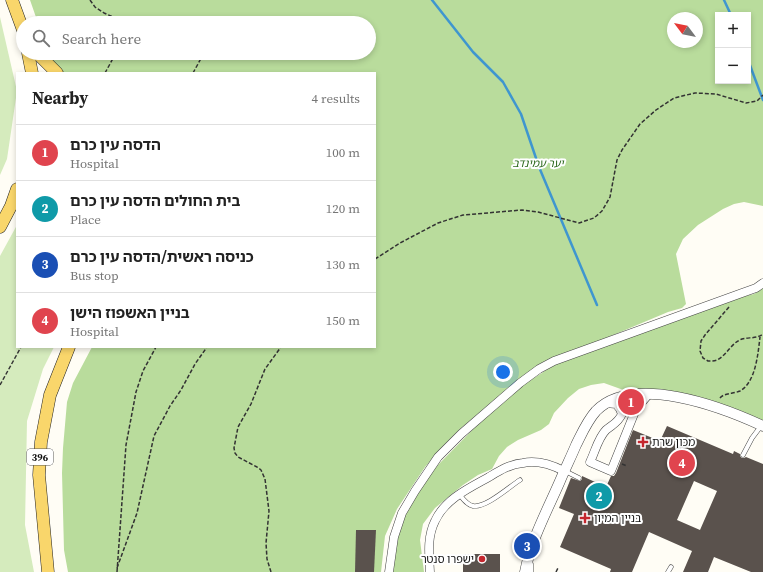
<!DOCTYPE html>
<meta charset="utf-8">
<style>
:root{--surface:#fff;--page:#f6f6f6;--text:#222;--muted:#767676;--line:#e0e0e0;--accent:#111827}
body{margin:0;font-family:"Source Serif 4","Noto Sans Hebrew",serif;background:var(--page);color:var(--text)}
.controls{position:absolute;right:12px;top:12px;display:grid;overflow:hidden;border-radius:0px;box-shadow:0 2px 6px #0003}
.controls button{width:36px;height:36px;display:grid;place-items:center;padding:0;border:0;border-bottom:1px solid var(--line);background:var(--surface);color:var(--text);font:20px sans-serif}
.compass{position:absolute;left:667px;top:12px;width:36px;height:36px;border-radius:50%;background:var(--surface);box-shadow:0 2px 6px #0003;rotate:302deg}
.you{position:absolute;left:503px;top:372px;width:14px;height:14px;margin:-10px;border:3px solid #fff;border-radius:50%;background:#1a73e8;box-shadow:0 0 0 6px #1a73e833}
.badge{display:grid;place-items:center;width:26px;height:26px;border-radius:50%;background:var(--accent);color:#fff;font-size:13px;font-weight:700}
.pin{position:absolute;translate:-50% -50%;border:2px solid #fff;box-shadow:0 1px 4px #0006}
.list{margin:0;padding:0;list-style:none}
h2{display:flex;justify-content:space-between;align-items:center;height:52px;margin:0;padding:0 16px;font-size:17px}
h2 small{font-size:13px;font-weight:400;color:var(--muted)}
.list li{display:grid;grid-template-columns:26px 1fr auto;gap:12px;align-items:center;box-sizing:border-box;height:56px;padding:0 16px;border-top:1px solid var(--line)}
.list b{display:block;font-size:15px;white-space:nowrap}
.list p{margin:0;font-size:13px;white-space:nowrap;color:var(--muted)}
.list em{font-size:13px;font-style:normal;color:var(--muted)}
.icon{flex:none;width:22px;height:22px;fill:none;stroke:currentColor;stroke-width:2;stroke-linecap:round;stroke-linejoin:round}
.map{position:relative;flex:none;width:763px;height:572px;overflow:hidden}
.search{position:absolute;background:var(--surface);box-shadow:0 2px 6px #0003;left:16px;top:16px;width:360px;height:44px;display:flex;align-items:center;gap:10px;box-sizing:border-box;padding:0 14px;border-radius:22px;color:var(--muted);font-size:15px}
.panel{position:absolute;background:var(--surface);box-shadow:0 2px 6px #0003;left:16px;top:72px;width:360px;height:276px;border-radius:0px}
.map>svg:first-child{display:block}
.green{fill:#d5ebbd}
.forest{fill:#b9dc9c;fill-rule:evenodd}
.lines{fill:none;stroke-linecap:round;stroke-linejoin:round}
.stream{stroke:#3f96cf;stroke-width:2.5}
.building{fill:#5a524d;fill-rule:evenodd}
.service-casing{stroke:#444;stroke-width:5}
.minor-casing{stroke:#444;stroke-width:9}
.tertiary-casing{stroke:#444;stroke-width:11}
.primary-casing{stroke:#222;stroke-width:13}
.path{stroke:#333;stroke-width:1.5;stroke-dasharray:4 2;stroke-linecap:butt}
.service{stroke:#fff;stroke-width:4}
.minor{stroke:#fff;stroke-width:8}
.tertiary{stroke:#fff;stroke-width:10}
.primary{stroke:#f9d66b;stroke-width:12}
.poi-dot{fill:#c4262e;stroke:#fff;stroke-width:1.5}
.labels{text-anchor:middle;stroke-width:4;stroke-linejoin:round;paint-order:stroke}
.shield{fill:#fff;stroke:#585858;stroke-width:1}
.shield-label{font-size:10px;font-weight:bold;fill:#111}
.park-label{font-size:11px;font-style:italic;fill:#2f6b1f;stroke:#fff}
.poi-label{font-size:11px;fill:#111;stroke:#fff;text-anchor:start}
</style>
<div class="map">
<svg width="763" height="572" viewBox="0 0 763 572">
<rect width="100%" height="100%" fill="#fffdf5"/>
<!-- green -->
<g class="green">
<path d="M0,17L17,91L7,159L0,175Z"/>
<path d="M17,225V347H54L43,369L27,421L25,525L34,572H0V256Z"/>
</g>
<!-- forest -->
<g class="forest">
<path d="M30,0H763V206L744,202L734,204L723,209L698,225L683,239L676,254L686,304L682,308L668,312L592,344L520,379L460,429L440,450L425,467L397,509L385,536L381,572H68L64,550L62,473L63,448L67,402L73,383L92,347H375V73H63L43,59V53H369V23H38ZM718,15H748V81H718ZM673,18H697V42H673Z"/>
<path d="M763,288V421L711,401L677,392L654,389L629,392L604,383L591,385L579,389L568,398L554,413L549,424L541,430L518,440L507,447L499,456L492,469L478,475L463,485L435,508L423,524L420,540L424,572H392L394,549L406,511L417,493L437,466L487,415L501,405L521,386L542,373L556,362L733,299L754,294Z"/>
</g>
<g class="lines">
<!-- stream -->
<g class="stream">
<path d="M432,0L473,52L503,82L521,114L539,167L597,305"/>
<path d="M724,0L731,15"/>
<path d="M748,60L763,100"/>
</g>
</g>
<!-- building -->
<g class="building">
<path d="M667,426L733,454L734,451L740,454V456L742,458H744L746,457L763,464V572H751L714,557L708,572H683L692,551L649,532L632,572H610L611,569L560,547L574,514L559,508L571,478L580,481L582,479V476L606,487L611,476H614L616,473L633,430L660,441ZM694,481L717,491L700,530L677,520Z"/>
<path d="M356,530H376L374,572H355Z"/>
<rect x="463" y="554" width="37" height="18"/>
</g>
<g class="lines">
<!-- service casing -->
<g class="service-casing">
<g id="service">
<path d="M743,455L752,438L761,426"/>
<path d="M565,471L579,478"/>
<path d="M459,494C463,499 467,505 473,506C486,508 509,487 520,480"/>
<path d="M531,564V572"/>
<path d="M668,572L671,567"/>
</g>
</g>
<!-- minor casing -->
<g class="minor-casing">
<g id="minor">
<path d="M606,403L616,404L620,409L622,414C618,423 613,424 606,430C598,438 595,452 590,462L611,471L636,409L649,394"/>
<path d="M389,572L394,537L402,513L415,491L438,457L461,434L520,383L539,369L554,361L742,293L756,288L763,283"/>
<path d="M430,572C429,554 427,537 435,521C445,499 469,488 489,477C499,471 510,464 523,463C537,460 552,465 564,471"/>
</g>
</g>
<!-- tertiary casing -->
<g class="tertiary-casing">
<path id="tertiary" d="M525,572C531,540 547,511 560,481C565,469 571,457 576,445C582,433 587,421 596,411C633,373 722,407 763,426"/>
</g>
<!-- primary casing -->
<g class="primary-casing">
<g id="primary">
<path d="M12,0L23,30"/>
<path d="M28,53L32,73"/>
<path d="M37,53L57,73"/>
<path d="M0,227L11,206L17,189"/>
<path d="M48,572L39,475L41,442L50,395L69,347"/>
</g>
</g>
<!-- path -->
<g class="path">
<path d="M90,0L95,7L104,13L127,23L166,22L187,20L203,22L205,23"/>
<path d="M105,73L116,53"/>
<path d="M193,73L204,53"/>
<path d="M375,259L400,243L438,223L463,215L522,210L538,212L579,223L594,218L602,211L610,197L617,160L622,150L640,124L656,110L674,98L695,93L716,94L746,103L757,101L763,95"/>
<path d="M729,307L705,335L701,341L700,351L703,358L708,361C711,361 714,361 717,360C727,355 731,343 742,339C749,337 757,339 763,334"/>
<path d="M0,385L21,347"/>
<path d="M720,398C724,393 733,394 740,391C756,382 758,353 760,337"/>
<path d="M622,464L627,466"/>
<path d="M117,568L137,513L154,436L170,406L181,390L195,364L207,347"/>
<path d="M117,572L126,445L136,392L143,371L156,347"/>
<path d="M271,572L267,559L266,543L269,511L265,479L261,470L257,467L238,457L235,453L234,448L238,427L251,404L265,369L281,347"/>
<path d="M556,572L558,568"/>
</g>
<!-- service -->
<use href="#service" class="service"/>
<!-- minor -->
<use href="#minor" class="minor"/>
<!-- tertiary -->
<use href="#tertiary" class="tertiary"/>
<!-- primary -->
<use href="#primary" class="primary"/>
</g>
<!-- markers -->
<g class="poi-dot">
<path d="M641 436h4v4h4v4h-4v4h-4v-4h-4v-4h4z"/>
<path d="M583 512h4v4h4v4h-4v4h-4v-4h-4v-4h4z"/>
<circle cx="482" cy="559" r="4"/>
</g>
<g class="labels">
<!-- shield labels -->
<rect class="shield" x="27" y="449" width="26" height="16" rx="3"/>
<g class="shield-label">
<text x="40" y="461">396</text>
</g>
<!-- park labels -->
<g class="park-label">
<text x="538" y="167">יער עמינדב</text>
</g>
<!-- poi labels -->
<g class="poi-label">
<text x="652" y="446">מכון שרת</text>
<text x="594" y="522">בניין המיון</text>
<text x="474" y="563" text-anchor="end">ישפרו סנטר</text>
</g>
</g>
</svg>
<div class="controls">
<button>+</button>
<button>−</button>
</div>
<svg class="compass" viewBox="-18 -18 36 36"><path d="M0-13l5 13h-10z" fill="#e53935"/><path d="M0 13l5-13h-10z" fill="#767676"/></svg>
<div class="you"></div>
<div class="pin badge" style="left:631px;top:402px;background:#e0444e">1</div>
<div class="pin badge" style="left:599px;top:496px;background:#0f9aa8">2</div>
<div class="pin badge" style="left:527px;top:546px;background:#1a4fb4">3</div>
<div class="pin badge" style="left:682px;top:463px;background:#e0444e">4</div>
<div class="search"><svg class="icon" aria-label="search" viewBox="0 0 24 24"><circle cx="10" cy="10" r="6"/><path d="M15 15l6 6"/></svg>Search here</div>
<section class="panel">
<h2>Nearby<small>4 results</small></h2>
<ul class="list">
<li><span class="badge" style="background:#e0444e">1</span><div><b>הדסה עין כרם</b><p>Hospital</p></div><em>100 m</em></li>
<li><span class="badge" style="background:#0f9aa8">2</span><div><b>בית החולים הדסה עין כרם</b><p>Place</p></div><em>120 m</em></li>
<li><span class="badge" style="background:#1a4fb4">3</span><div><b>כניסה ראשית/הדסה עין כרם</b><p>Bus stop</p></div><em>130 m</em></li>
<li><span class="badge" style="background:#e0444e">4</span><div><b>בניין האשפוז הישן</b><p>Hospital</p></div><em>150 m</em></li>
</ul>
</section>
</div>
